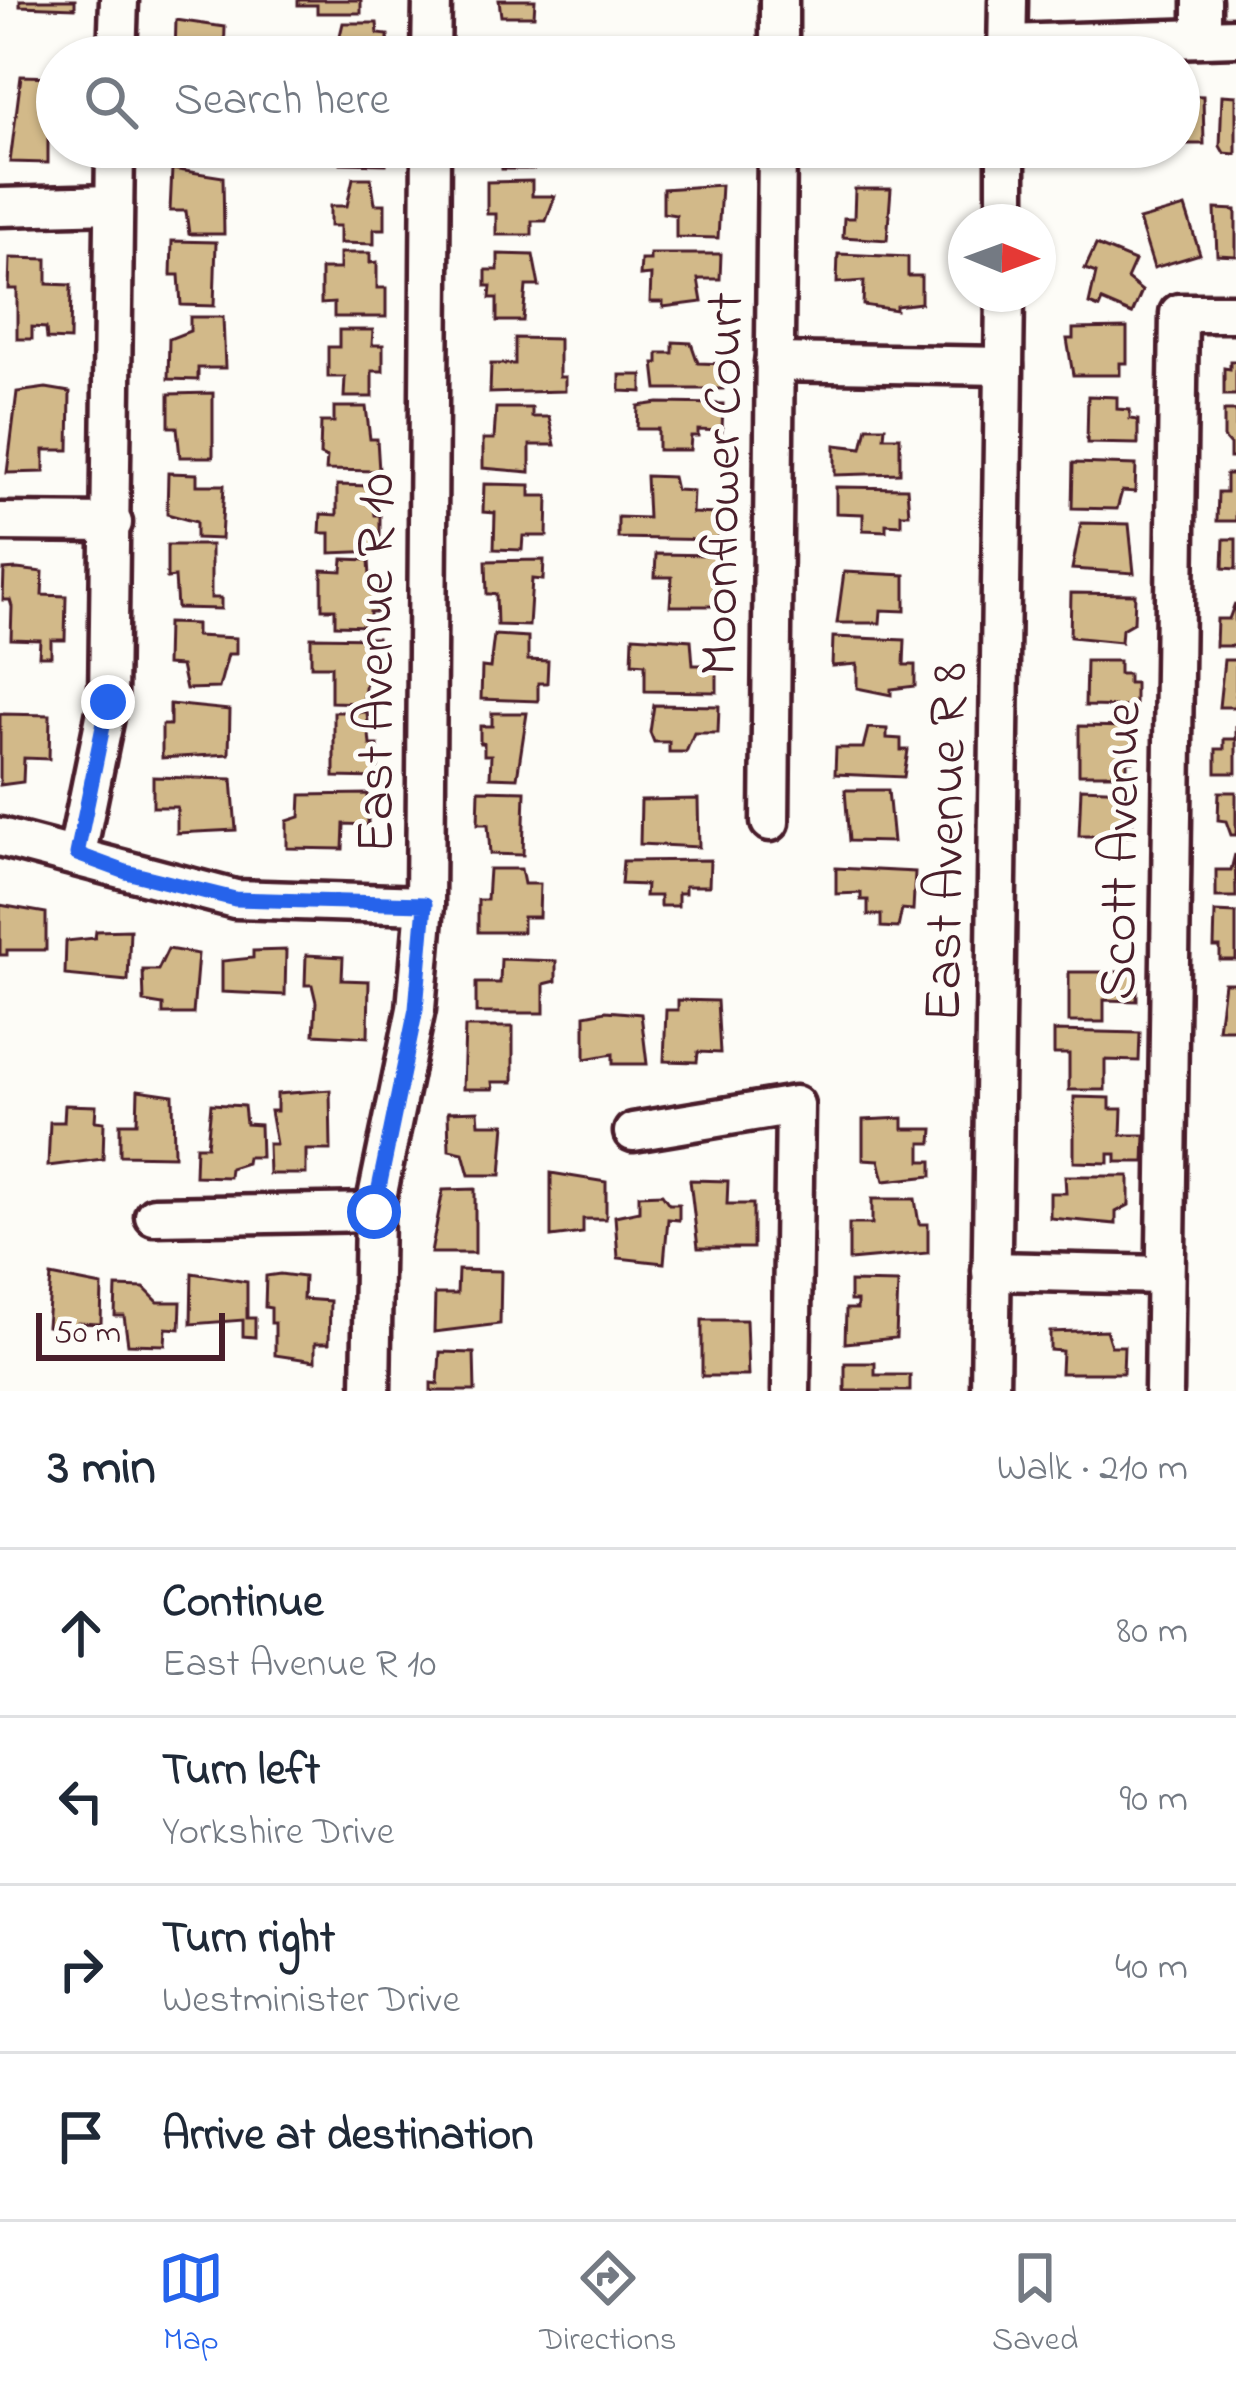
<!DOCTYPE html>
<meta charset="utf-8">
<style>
:root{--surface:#fff;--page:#f2f2f3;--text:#1f2937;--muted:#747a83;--line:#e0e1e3;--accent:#2563eb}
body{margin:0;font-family:"Indie Flower",sans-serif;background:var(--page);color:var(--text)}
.compass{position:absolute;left:948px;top:204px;width:108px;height:108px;border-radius:50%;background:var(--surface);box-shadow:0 3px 9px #0004;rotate:91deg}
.scale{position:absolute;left:36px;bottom:30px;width:189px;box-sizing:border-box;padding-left:12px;border:6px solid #4a1f2b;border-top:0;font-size:33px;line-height:42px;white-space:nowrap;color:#4a1f2b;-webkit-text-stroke:9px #fdfcf7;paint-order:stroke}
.stop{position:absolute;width:36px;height:36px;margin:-27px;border:9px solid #2563eb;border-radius:50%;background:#fff}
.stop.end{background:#2563eb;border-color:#fff;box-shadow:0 3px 12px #0008}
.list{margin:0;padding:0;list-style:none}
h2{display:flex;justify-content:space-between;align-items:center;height:156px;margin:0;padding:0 48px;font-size:51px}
h2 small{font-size:39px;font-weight:400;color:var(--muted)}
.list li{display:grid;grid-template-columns:78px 1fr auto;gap:36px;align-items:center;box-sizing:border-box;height:168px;padding:0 48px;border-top:3px solid var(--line)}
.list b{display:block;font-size:45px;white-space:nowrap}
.list p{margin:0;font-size:39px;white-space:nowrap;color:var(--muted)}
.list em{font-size:39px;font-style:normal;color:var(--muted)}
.icon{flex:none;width:66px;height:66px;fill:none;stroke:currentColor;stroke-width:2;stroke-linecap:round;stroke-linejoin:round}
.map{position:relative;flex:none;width:1236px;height:1391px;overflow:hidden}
.search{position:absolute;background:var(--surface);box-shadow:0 3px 9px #0004;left:36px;right:36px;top:36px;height:132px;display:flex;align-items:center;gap:30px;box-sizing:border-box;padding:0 42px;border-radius:66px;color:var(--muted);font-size:45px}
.sheet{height:828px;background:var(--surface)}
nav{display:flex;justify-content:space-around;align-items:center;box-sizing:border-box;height:168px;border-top:3px solid var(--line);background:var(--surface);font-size:33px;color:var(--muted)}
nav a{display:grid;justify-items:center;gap:6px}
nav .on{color:var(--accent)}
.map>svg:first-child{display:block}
.building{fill:#d2b989;stroke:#4a1f2b;stroke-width:3}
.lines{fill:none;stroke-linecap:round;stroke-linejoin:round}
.minor-casing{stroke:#4a1f2b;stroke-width:45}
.minor{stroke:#fdfcf7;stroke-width:36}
.route{stroke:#2563eb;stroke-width:15}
.labels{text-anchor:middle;stroke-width:10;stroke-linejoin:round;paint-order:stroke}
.street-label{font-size:54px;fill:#4a1f2b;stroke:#fdfcf7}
</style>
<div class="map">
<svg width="1236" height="1391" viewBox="0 0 1236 1391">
<rect width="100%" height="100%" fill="#fdfcf7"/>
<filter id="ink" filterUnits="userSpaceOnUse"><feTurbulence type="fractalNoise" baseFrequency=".00833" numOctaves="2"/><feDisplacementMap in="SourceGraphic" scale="24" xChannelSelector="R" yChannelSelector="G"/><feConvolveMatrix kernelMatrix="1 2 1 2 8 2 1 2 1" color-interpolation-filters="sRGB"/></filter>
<g filter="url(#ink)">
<!-- building -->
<g class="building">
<path d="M20,0H75V8L20,6Z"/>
<path d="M298,0H361V13H317V5H298Z"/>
<path d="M499,0H535L534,16H501Z"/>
<path d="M176,20L225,27L224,57L175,55Z"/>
<path d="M343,23H377L378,34L388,35V55L335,57Z"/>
<rect x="499" y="36" width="35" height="21"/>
<path d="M677,41H695L694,54L701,57H662V52H677Z"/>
<path d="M21,76L57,77V140L48,139V163L10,162Z"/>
<path d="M1179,95L1203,96L1204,144H1179Z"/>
<path d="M1222,95L1236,96V154L1224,153L1220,146Z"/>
<path d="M321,147H386V164L341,163V152Z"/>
<path d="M489,147H546V152H535L534,169H502L501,155L489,154Z"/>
<path d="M1071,147H1129V165H1074Z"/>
<path d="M172,169L223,177L224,234H189L186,211H170Z"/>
<path d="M353,178H371L375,204H385V229H374V244L340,243V226H330V206H347Z"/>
<path d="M532,181V196H555L546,221H532V235H496V214H487V182Z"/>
<path d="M721,185L718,238L676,237V215L663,213V189Z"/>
<path d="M855,189H891L887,240L843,237L844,218H854Z"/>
<path d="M1185,207L1200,254L1154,268L1139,220Z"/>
<path d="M1215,209L1236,210V256L1217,255Z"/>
<path d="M172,241L216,242L214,306L181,305L179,275H171Z"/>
<path d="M1096,245L1135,261L1127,279L1142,291L1132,314L1102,301L1099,308L1089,304L1096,273L1085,269Z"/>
<path d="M340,253H370V263L377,262V288H386V317H334V303L321,304V269H340Z"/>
<path d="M498,254L533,255L539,286H526L523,321H497V298H490L491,286H486V270H498Z"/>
<path d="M650,254H721L720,279H698L702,302L663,307V302H650L651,275L640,276L641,260H650Z"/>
<path d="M838,254L908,257V276H921V303L896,306V310L863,305L864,281L837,283Z"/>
<path d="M10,258L47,259V284L71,285L70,340L47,339L46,328L32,327V339H17V289H9Z"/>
<path d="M190,317H223L225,368H198V380L168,379L169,339L190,331Z"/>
<path d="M1127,328V363H1120V375H1073L1067,339H1073V329Z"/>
<path d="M339,330H373L372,345H383V371H372V397H344L345,377H328V347H339Z"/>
<path d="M515,338L559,339V377H565V391L490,393L491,364H515Z"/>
<path d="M673,342L691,343L698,363L724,364L723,389H657L654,363H658V353H673Z"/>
<path d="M1230,361H1236V395H1224V368L1230,369Z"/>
<path d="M620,375H642V392L620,391Z"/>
<path d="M46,388L70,392L69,450H44V472L7,473L17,392Z"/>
<path d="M213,393V457H180L177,427H169V394Z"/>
<path d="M1088,396L1117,397V409L1130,410V419L1138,420V444L1087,443Z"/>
<path d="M658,403L723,404L722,431L698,430V436H691L690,450H658V429H637L638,406Z"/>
<path d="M334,407H366L370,439H377L379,471L326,470L327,458L320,455L321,422H334Z"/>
<path d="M496,408H532V417H549L555,445H530V472L483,468V439H494Z"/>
<path d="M1224,411H1236V458H1230V445L1224,438Z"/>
<path d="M867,427H885L884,437H900V473L835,475V445L862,448Z"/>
<path d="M1073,463L1136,465L1135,492L1122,491L1117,509L1072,508Z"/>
<path d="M168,473L197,474V485H224L221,539L196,538V522L167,514Z"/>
<path d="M1226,474H1236V521H1217L1218,492H1226Z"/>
<path d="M646,476L673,477L676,490L693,491L692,513L719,514V540L618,538V517L648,518Z"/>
<path d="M484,484L530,485V496H548L547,536H523L522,550L494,549L495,513L483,512Z"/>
<path d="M337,485L370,486L375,515H380V551L330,553V533H320L321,514L337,515Z"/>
<path d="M836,487L907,488L909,514H901V525L886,524V531L863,530V514L836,513Z"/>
<path d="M1081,523L1129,524L1134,573L1072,569Z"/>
<path d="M1224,539H1236V569L1223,568Z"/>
<path d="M167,545H211V598H221V609L177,608L175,577L167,578Z"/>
<path d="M656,554L715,555L713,606H670L672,577H655Z"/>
<path d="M343,559L369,560L371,595H381L380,612H370V626L335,625V609H322V570L342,571Z"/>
<path d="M544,560L543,580L532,579L529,626L497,625L496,594H487L486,561Z"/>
<path d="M17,569L43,572L42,595L66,596L65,640H51V656H39L40,640L11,639L12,607L10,600H3L4,570Z"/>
<path d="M844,572L905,575V611L881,610L880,623H837Z"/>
<path d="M1071,593L1135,594L1134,622L1122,629L1121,642L1070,637Z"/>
<path d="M1235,603L1236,646H1216L1217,619H1229Z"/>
<path d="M167,623L196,624V636L236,638V654H228L219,688L186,689L181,666L166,665Z"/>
<path d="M494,635L528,637V660L548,661L547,683H538V701L481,699L482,667L490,668Z"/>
<path d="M633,636L691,640L693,665H717V692L645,691V664L632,663Z"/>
<path d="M311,637L377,638L376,666L368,665L363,703L331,702V666H311Z"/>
<path d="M833,637L905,640L904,665H915V686L891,689V695L857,688V664L832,666Z"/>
<path d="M1224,660H1236V707H1219Z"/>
<path d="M1086,661H1119V674H1128V683H1135V707L1085,706Z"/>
<path d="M170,704L230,710L229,754L162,758V725H170Z"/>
<path d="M654,705L719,706L718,733H694L686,752H669V742H654L650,732Z"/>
<path d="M334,712H367L370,745H378V778L334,777Z"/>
<path d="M492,713H527L517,778L490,777L491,755H484V743H480V726H492Z"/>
<path d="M0,714L50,715L49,759L24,758L23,782L0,785Z"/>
<path d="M1236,725V773H1216V749H1224V739H1236Z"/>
<path d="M1079,726L1132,727L1133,761H1127V774H1079Z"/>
<path d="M868,728L887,729V738L901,739V750H908L904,777L835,774L836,748H863Z"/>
<path d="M153,777L232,779L236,830L177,833V807H153Z"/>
<path d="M1081,788L1129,790L1134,836H1079Z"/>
<path d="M479,790L525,791L523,855L490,854L488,824H478Z"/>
<path d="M845,790H888L893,842L849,841Z"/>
<path d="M1219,792H1236V835H1231L1226,821L1218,820Z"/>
<path d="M368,794V825L344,824L343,849L287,848V821L300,817L301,795Z"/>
<path d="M698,799L699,847L640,844L641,800Z"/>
<path d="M1235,854L1236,897H1216V870H1231Z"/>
<path d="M710,860L709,886H685V893H678V906H660V896H645L646,885L621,884L623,861Z"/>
<path d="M836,868L915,872L913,910L902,909L898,928L881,927V915H868V900H861V893L836,894Z"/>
<path d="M489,869H521L524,884H540L539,917H523V932H478V900H487Z"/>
<path d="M0,905L46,913V950H7V955H0Z"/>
<path d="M1215,912L1236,913V960H1220V947H1214Z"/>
<path d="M130,930L128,981L65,975L66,941L95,938L96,931Z"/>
<path d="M168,949L198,954L193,1014H163V1005L144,1002L143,970H158Z"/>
<path d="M286,950L285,995L222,992V961L253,958V951Z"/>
<path d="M306,955L343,957L342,980L369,981L368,1037L314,1034L316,1002L312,985H305Z"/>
<path d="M501,959L556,961V981L544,984V1013H476V983H500Z"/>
<path d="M1069,972H1137V1001L1104,1000V1022H1069Z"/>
<path d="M1224,983H1236V1029H1218Z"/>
<path d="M678,1000L717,1001L720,1053L698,1052L697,1062L664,1061L666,1010H678Z"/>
<path d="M606,1011L641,1014L647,1064H613V1054L585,1059V1015Z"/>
<path d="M465,1027H513V1082H492L493,1089H463Z"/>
<path d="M1054,1031L1140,1033L1139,1061L1105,1060V1090H1069V1054H1054Z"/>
<path d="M138,1090L173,1095L174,1156L120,1155V1123H137Z"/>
<path d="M330,1090L331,1150H306V1174H269L268,1144H276L270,1111H277V1094Z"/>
<path d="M1074,1097L1110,1098V1109H1122L1121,1135H1145L1144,1162H1116V1154H1109V1163L1074,1162Z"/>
<path d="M211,1104L244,1106L246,1124L260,1125L261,1157H247L246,1163L230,1168L229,1177L195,1176L196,1146H207Z"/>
<path d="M65,1105L96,1106L95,1121L104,1122L103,1159L48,1166L50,1122H64Z"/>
<path d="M478,1111L479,1124H505L501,1175H469L463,1153L449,1150L448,1112Z"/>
<path d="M903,1118V1129H933L932,1143H921V1161H932V1176L884,1181L879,1160L863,1159V1120Z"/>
<path d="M551,1173L606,1182V1219H583V1233L551,1237Z"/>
<path d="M1065,1176H1129V1205L1116,1212V1224L1050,1218V1193H1066Z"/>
<path d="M690,1180L728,1181L727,1204H753V1248H698Z"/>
<path d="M475,1189V1253H431L443,1190Z"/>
<path d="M662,1194L669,1204H679V1220L668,1219L664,1263L618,1258L615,1216L639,1211V1195Z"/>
<path d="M872,1199H915L919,1224H928V1253L849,1260V1224H872Z"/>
<path d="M458,1270L501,1271L500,1324L434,1332L435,1294H457Z"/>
<path d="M192,1273L247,1282V1318H255V1337L243,1336V1320L191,1324Z"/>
<path d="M280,1274L304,1277L303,1299L330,1301L329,1343H315V1361L275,1355V1323H271V1308L265,1307L266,1276Z"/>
<path d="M51,1276L102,1286L101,1324L78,1323V1331L47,1326Z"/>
<path d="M850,1282L898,1283L896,1338L845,1343L846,1309H857V1301H850Z"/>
<path d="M116,1287L144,1288L158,1302H181L180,1329L166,1328L165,1345L128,1344L124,1316H115Z"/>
<path d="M702,1320H746L748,1376H702Z"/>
<path d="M1106,1330L1111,1346H1124L1123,1373H1061L1062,1351L1050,1350V1332Z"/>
<path d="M440,1352L474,1353L475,1391H431V1383L438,1384Z"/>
<path d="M845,1363H875V1375H910V1391H845Z"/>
</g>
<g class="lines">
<!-- minor casing -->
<g class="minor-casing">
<g id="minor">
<path d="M1202,37V0"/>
<path d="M1007,44L1236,37"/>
<path d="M117,57L119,0"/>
<path d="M431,57L432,0"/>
<path d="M779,57V0"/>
<path d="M1007,57L1008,0"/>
<path d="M0,207L114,204"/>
<path d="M1006,222V147"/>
<path d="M774,362L1004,366"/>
<path d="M0,522L113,523"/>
<path d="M770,822L777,147"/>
<path d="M0,837L235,899L425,905"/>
<path d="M77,853L108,702L115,147"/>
<path d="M633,1132L795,1105L791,1391"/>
<path d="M154,1216L374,1212"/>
<path d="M991,1271L1165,1275"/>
<path d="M371,1391L374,1212L416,1009L425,905L431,147"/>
<path d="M990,1391L1005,294"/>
<path d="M1164,1391L1179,313H1236"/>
</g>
</g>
<!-- minor -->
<use href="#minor" class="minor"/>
</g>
</g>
<g class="lines" filter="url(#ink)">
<!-- route -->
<path class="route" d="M108,702L77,854L126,872L235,899L425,904L416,1009L374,1212"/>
</g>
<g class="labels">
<!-- street labels -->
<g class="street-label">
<text transform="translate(719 484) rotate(-89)" y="19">Moonflower Court</text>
<text transform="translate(373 663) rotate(-90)" y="19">East Avenue R 10</text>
<text transform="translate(943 842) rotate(-89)" y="19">East Avenue R 8</text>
<text transform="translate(1117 851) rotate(-89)" y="19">Scott Avenue</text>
</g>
</g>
</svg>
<svg class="compass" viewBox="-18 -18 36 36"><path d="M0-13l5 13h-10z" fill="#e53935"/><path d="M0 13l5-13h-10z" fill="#747a83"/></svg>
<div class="scale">50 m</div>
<div class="stop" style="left:374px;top:1212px"></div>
<div class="stop end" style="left:108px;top:702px"></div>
<div class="search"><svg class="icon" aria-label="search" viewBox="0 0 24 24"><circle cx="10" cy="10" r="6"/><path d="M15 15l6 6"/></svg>Search here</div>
</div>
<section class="sheet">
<h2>3 min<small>Walk · 210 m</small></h2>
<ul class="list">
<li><svg class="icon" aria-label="ahead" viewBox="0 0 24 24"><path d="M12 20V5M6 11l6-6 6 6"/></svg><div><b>Continue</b><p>East Avenue R 10</p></div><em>80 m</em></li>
<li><svg class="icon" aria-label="left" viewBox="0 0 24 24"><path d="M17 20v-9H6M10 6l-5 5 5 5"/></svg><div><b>Turn left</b><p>Yorkshire Drive</p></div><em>90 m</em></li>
<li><svg class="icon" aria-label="right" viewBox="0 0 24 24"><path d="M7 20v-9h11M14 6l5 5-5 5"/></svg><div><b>Turn right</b><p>Westminister Drive</p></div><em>40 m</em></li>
<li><svg class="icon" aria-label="arrive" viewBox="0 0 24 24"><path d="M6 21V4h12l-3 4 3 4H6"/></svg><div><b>Arrive at destination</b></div></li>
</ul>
</section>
<nav>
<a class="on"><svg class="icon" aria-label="map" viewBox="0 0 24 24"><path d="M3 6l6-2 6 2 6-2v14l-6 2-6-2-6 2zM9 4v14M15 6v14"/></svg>Map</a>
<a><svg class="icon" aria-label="directions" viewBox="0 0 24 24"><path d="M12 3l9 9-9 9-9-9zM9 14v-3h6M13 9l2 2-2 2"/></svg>Directions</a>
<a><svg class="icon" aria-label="saved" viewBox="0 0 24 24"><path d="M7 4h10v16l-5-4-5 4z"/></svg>Saved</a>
</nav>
